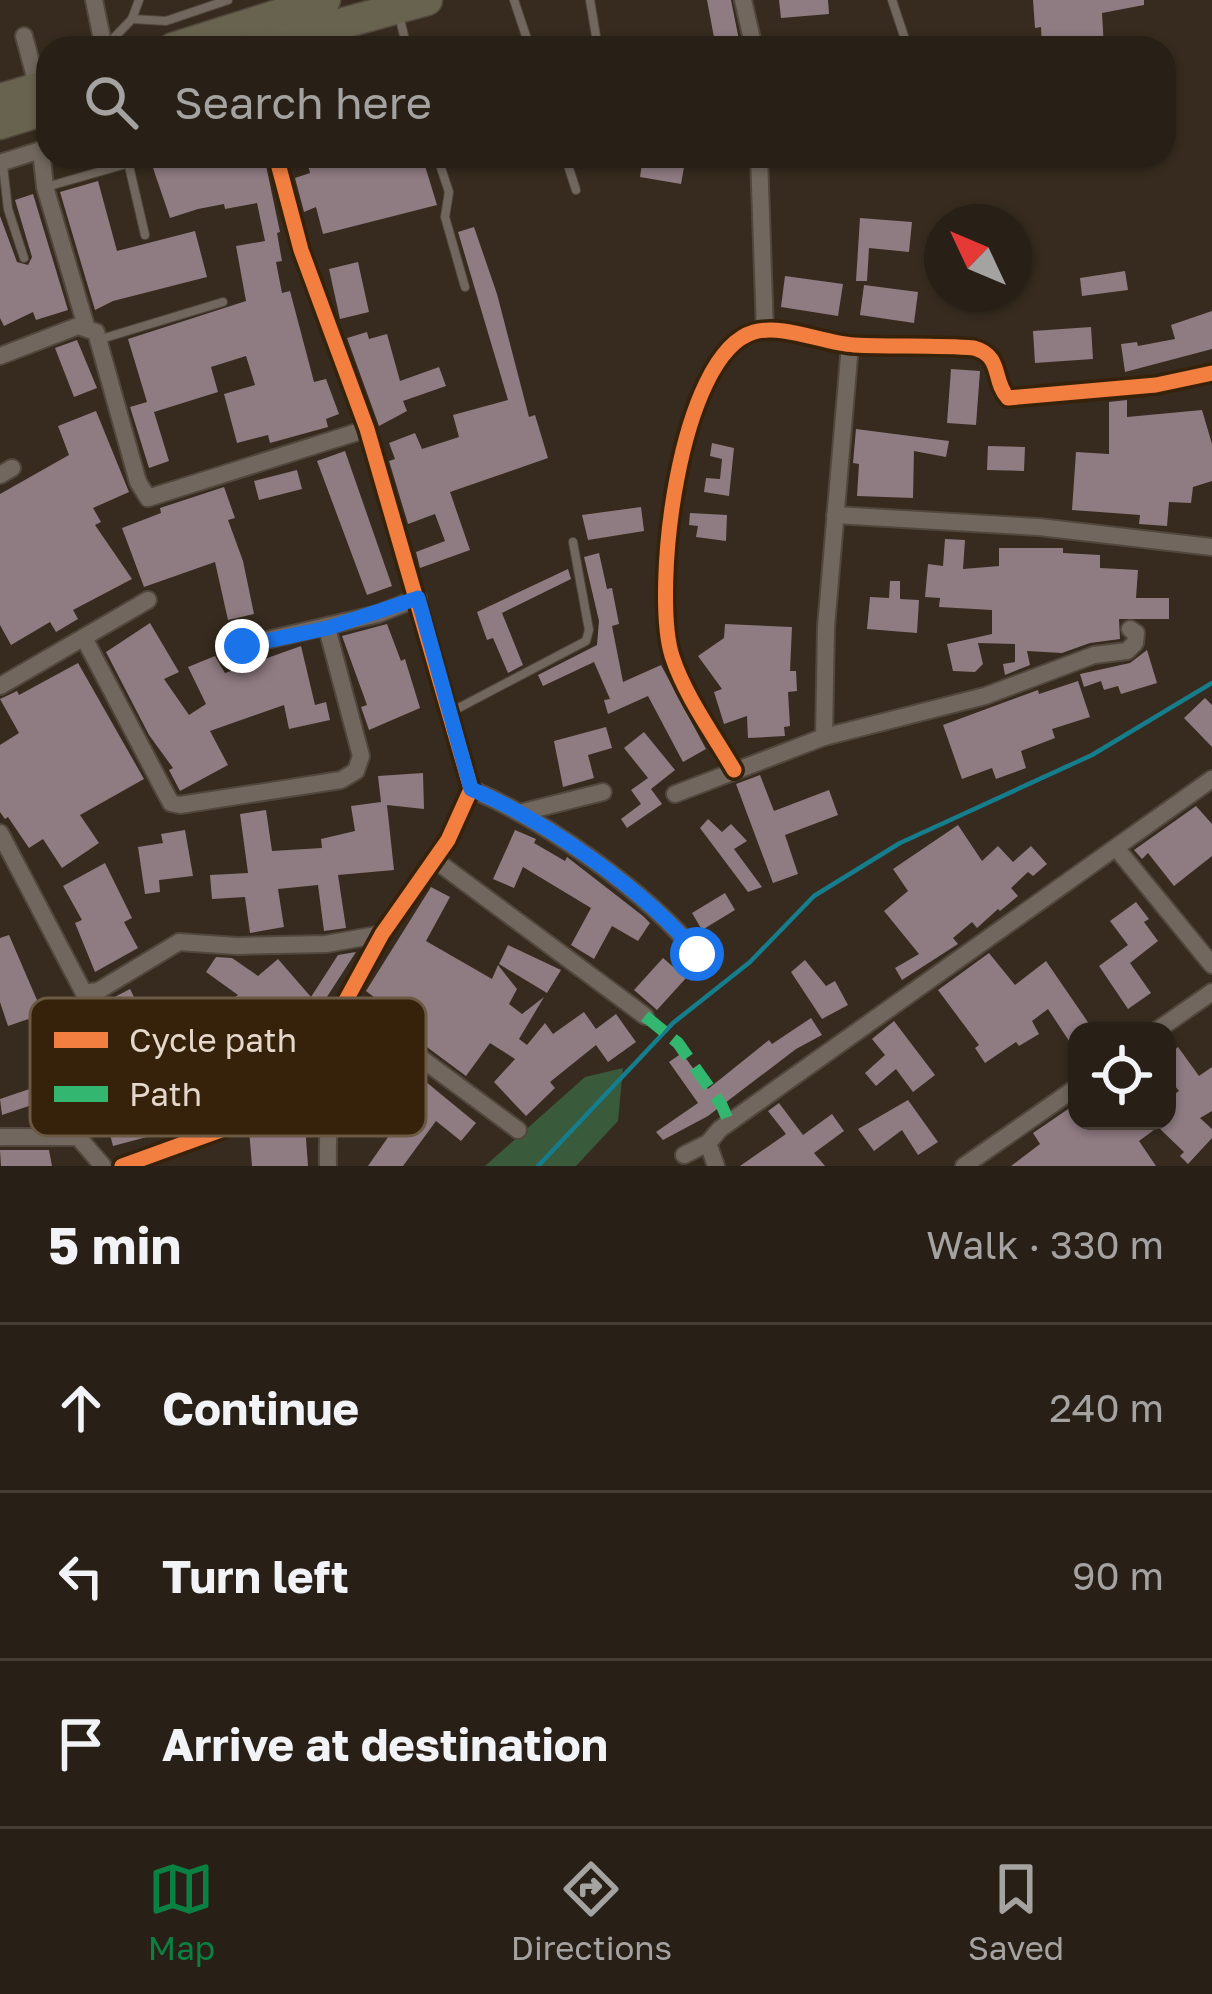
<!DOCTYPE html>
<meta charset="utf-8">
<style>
:root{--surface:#282016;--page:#30281f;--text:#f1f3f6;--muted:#a5a3a1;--line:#443e35;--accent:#0b8043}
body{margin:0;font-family:"Golos Text",sans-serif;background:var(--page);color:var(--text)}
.controls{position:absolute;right:36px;bottom:36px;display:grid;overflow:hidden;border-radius:24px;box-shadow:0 3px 9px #0004}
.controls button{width:108px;height:108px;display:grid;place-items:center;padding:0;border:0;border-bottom:3px solid var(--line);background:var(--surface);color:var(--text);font:60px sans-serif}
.compass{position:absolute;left:924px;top:204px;width:108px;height:108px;border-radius:50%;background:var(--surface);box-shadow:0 3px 9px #0004;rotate:314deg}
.stop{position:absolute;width:36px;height:36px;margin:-27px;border:9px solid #1a73e8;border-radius:50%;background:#fff}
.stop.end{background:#1a73e8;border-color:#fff;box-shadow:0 3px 12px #0008}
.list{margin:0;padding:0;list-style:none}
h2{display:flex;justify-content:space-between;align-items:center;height:156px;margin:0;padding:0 48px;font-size:51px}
h2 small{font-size:39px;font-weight:400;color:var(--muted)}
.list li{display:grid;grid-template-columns:78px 1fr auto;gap:36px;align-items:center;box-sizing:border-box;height:168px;padding:0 48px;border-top:3px solid var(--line)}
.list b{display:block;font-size:45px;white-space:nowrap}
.list em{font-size:39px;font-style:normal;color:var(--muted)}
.icon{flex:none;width:66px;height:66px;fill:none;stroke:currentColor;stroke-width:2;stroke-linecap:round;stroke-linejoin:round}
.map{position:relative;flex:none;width:1212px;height:1166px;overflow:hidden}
.search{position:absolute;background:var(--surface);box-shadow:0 3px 9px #0004;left:36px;right:36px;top:36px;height:132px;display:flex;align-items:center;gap:30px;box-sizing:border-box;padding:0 42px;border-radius:36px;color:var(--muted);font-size:45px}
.sheet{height:660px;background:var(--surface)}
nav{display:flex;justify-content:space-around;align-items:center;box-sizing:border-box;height:168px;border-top:3px solid var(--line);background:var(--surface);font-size:33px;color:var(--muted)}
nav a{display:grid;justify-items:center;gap:6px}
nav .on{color:var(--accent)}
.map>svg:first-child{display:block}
.green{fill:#395a3b}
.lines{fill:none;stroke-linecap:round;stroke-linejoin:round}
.stream{stroke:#167d8d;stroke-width:4.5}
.building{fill:#8f7b82}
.lane-casing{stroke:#51473d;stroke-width:10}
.street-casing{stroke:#51473d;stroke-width:20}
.highway-casing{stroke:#51473d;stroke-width:33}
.lane{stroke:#71675e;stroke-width:8}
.street{stroke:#71675e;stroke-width:16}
.highway{stroke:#67634e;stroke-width:30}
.quiet{stroke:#33b770;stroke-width:12;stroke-dasharray:24 12;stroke-linecap:butt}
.cycleway-casing{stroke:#36220a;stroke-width:22}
.cycleway{stroke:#f27e40;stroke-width:15}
.route{stroke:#1a73e8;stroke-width:15}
.key{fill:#36220a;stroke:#6b5944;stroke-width:3}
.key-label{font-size:33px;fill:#e5d8ca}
</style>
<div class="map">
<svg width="1212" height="1166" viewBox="0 0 1212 1166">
<rect width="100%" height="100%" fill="#362b1e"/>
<!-- green -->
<path class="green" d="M623,1068L618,1121L576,1166H485L585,1077Z"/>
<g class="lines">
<!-- stream -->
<path class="stream" d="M538,1166L673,1023L750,962L814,896L900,843L1092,755L1212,683"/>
</g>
<!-- building -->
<g class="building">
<path d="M707,0H731L740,45L716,48Z"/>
<path d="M779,0H828L829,14L781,18Z"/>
<path d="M1033,0H1144V5L1102,13L1104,48H1042L1041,27L1035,28Z"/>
<path d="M179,156H264L280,232L277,233L282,261L276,262L282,293L290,291L314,382L326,379L339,414L326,419L328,427L270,443L268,435L237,443L224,394L255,385L246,356L211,367L218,392L154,412L169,461L149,468L130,407L147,402L128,339L246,301L236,246L265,241L257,203L225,209L224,204L198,209L170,218L152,165Z"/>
<path d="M351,156H422L437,205L323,234L316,207L304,212L295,178L310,173L308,165Z"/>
<path d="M643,156H686L681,184L640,177Z"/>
<path d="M98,181L117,251L195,231L207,277L113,301L95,310L60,192Z"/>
<path d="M33,194L68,310L36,320L33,312L4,326L0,318V216L17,262L28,265L32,257L15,200Z"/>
<path d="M860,218L912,222L909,252L869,248L867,281H856Z"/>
<path d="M474,227L497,294L529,417L535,415L548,458L450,492L470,550L420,568L416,552L445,541L435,514L408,524L389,461L395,459L389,443L415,433L422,449L459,437L453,415L508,400L458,232Z"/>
<path d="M358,262L369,312L340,319L329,269Z"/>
<path d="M1125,271L1128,290L1082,296L1080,278Z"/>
<path d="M785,276L843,284L838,316L781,307Z"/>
<path d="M864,285L918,292L914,323L860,315Z"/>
<path d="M1212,311V349L1125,372L1121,344L1137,342L1138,346L1175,339L1171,325Z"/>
<path d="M1091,327L1093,359L1035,363L1033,331Z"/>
<path d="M367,332L369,339L387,334L400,381L439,367L446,386L403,401L407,411L379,426L347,338Z"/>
<path d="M77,340L97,388L74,397L55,348Z"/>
<path d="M951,369L980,371L976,425L947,423Z"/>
<path d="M1127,400V417L1202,410L1212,444V481L1193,487L1191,503L1169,502L1167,526L1139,524L1140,515L1072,510L1076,452L1109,454V402Z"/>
<path d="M96,411L129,492L93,508L101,522L95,525L132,579L73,610L78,619L56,632L50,622L11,645L0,625V494L69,455L58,426Z"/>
<path d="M856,429L949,441L946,457L914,451L913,498L857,496L859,464L853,463Z"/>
<path d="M712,443L734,448L729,496L704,492L706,478L720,479L722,459L710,456Z"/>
<path d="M988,446L1025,447L1024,471L987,470Z"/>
<path d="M345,451L392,586L367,595L317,461Z"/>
<path d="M297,470L302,489L259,500L254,481Z"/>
<path d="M224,487L235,518L228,520L243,561L254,614L228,620L215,562L144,587L122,528L161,513L160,508Z"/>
<path d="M641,507L644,531L588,540L582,515Z"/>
<path d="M690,513L727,515L726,541L696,537L698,526L689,525Z"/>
<path d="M945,539L965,540L963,569L999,566V548H1063V553L1100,555V568L1138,570L1136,598H1169V619H1119L1120,639L1090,643L1062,653L1027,651L1030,665L1005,675L1003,664L1015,662V644L978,643L983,664L975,672L953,671L947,644L992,634V610L939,607L940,598L925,597L928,564L943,566Z"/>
<path d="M599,553L607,589L612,588L619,624L612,626L623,682L661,665L706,749L683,762L648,696L608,714L604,700L610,699L594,662L543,686L538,675L597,645L599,621L584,557Z"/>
<path d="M568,569L571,579L502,613L523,665L508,673L493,638L487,640L477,612Z"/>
<path d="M890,581H900V599L919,600L917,633L867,629L870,597L889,598Z"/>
<path d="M150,623L179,672L164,679L189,715L206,704L188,667L215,656L225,673L301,646L315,705L326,702L330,720L289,729L284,705L210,731L228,765L180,791L169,770L173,768L149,735L106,652Z"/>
<path d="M387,624L401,661L405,659L420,708L369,730L361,707L367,705L342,636Z"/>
<path d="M725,624L792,627L790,671H796L797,691L788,692L790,726L784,727L785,736L748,738L747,716L724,724L714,692L722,689L698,656L724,638Z"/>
<path d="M1147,650L1157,683L1121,694L1118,686L1104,690L1101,681L1084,687L1080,674L1130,663Z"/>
<path d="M78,663L144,779L80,815L99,843L62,868L43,839L29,848L8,817L5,819L0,812V745L19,733L0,699L17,691L19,695Z"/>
<path d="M1078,681L1090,717L1052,729L1055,738L1021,751L1026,768L996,779L992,768L962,779L943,725L1038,690L1039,694Z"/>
<path d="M1205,698L1212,705V747L1184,718Z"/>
<path d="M606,727L612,748L588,755L594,778L563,787L554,741Z"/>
<path d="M644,732L675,770L651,789L662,804L627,828L621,819L641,804L631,790L648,778L624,748Z"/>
<path d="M423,773L424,809L387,805L394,870L338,875L346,928L324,931L318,885L278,889L284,927L250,933L245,897L212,899L210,875L248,873L240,814L266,810L272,851L322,848L321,839L355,831L351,806L381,802L378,776Z"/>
<path d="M760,775L774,811L829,790L838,815L785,835L798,874L773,883L736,784Z"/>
<path d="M1196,806L1212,824V856L1174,886L1148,853L1142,859L1134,850Z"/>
<path d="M708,819L722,832L731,824L747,841L734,849L762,887L748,892L700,828Z"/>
<path d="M958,825L982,861L998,846L1013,862L1031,846L1047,864L1033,876L1028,872L1011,888L1018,896L1000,911L998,909L977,928L972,922L953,938L958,944L902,980L895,968L919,954L884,911L908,891L893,869Z"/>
<path d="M185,830L193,876L159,880L160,892L145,894L138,847L163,843L161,834Z"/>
<path d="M515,830L536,839L534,843L565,861L567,857L643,916L650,923L638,941L612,926L594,959L571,945L591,908L523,867L514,888L493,879Z"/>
<path d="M105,863L132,918L124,922L138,948L95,972L75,923L82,920L63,886Z"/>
<path d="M431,887L450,897L426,941L492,979L498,965L517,989L509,1004L522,1014L544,997L519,1039L527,1045L545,1023L553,1034L584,1012L596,1029L616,1014L636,1042L608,1062L596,1045L550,1082L555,1088L526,1116L494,1082L515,1059L490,1043L466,1076L385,1016L390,1009L366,991Z"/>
<path d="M725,893L735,910L702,930L692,913Z"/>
<path d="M1136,902L1149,919L1144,922L1158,941L1130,963L1151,993L1128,1009L1099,966L1128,945L1110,921Z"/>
<path d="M9,935L43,1014L8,1026L0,1002V938Z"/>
<path d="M508,945L561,970L547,993L499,964Z"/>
<path d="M356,952L325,1000L297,1023L294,1019L262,1050L273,1064L258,1077L263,1083L254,1091L251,1087L223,1107L202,1071L179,1080L199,1115L175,1133L169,1131L113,1146L101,1100L39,1117L35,1104L2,1115L0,1099L106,1063L97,1042L111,1034L130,1070L115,1077L125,1111L132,1109L134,1115L157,1108L141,1078L184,1056L187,1063L212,1048L197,1024L238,995L206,972L216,957L232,958L258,976L278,959L311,997L338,955Z"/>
<path d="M989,953L1015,985L1046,961L1094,1031H1077V1053L1048,1009L1032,1021L1039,1034L1019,1046L1016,1042L985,1063L975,1048L979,1045L938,990Z"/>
<path d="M663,958L686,978L657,1010L634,990Z"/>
<path d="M805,960L826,986L835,981L848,1005L822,1019L791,972Z"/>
<path d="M130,989L145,1019L119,1031L105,1002Z"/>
<path d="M811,1018L822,1035L796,1049L708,1116L663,1140L656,1132L698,1103L669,1062L682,1053L708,1089L769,1040L772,1044Z"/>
<path d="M894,1021L935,1075L913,1092L896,1069L876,1086L865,1073L885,1055L872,1039Z"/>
<path d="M1178,1047L1199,1076L1212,1067V1111L1200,1118L1212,1129V1138L1188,1164L1180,1156L1184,1152L1158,1127L1139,1141L1156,1166H1011L1040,1144L1033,1133L1077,1103V1121H1167V1099L1179,1091L1167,1076V1055Z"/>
<path d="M403,1063L476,1123L461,1141L436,1121L403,1166H368L393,1130L367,1112Z"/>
<path d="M292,1088L303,1098L308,1166H252L249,1129L276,1127L265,1117Z"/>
<path d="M908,1100L938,1142L918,1155L902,1130L874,1151L858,1129Z"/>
<path d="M779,1103L803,1135L832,1114L844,1131L814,1153L825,1166H740L786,1134L768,1111Z"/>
<path d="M0,1150H49L52,1166H1Z"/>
</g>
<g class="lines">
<!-- lane casing -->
<g class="lane-casing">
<g id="lane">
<path d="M514,0L530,48"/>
<path d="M590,0L598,48"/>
<path d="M892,0L908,48"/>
<path d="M399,15L407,48"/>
<path d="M132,19L166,21L228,0"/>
<path d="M105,47L132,19L139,0"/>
<path d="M437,156L449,192L445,217L465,287"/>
<path d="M565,156L576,190"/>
<path d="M3,166L8,209L24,258"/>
<path d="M129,166L145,235"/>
<path d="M46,187L154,156"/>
<path d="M101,339L223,302"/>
<path d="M451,712L586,641L589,630L573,542"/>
</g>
</g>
<!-- street casing -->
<g class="street-casing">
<g id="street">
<path d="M94,0L104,48"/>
<path d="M743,0L754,48"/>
<path d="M24,36L38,88"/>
<path d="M41,150L45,187L86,326"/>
<path d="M759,156L765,331"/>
<path d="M0,163L47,148"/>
<path d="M0,356L78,326L96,332L138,482L148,498L367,429"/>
<path d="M0,475L12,468"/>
<path d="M835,515L1039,527L1212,547"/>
<path d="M84,638L165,792L171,803L180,805L341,780L356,771L361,756L327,628"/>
<path d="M241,646L378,614L418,598"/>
<path d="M0,686L148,600"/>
<path d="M824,737L826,627L850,345"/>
<path d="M734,770C713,734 685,696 672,656C652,592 678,354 754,332C783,324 823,343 854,345C894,347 934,345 974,348C1003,356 992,381 1008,398L1156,385L1212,373"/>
<path d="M471,789C544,820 648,892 697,954"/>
<path d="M675,794L824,737L985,696L1094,655L1127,651L1135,643L1136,633L1130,629"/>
<path d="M523,812L603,792"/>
<path d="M0,833L84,993L98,991L179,942L237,946L326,944L382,934"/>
<path d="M1117,849L1212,965"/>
<path d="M435,860L645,1016"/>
<path d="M345,1002L518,1130"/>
<path d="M1156,1031L1212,992"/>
<path d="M293,1071C340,1115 326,1109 328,1166"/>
<path d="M0,1137H78L103,1166"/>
<path d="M708,1143L716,1166"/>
<path d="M684,1155L708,1143L720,1129L1212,779"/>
<path d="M122,1166L224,1129L265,1102L345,1002L382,934L448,840L471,789L367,429L301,250L276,156"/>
<path d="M964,1166L1077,1087"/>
</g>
</g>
<!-- highway casing -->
<g class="highway-casing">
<g id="highway">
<path d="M173,48L325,0"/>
<path d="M253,48L427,0"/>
<path d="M0,99L48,85"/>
<path d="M0,124L48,109"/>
</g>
</g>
<!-- lane -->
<use href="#lane" class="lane"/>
<!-- street -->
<use href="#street" class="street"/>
<!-- highway -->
<use href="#highway" class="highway"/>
<!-- quiet -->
<path class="quiet" d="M645,1016L678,1043L722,1106L729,1123"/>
<!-- cycleway casing -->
<g class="cycleway-casing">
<g id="cycleway">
<path d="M734,770C713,734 685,696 672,656C652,592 678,354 754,332C783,324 823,343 854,345C894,347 934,345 974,348C1003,356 992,381 1008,398L1156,385L1212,373"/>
<path d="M122,1166L224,1129L265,1102L345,1002L382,934L448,840L471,789L367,429L301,250L276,156"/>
</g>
</g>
<!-- cycleway -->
<use href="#cycleway" class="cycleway"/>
</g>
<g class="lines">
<!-- route -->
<path class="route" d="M242,646L328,628L418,598L471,789C543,819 649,893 697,954"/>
</g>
<!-- legend -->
<rect x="30" y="998" width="396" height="138" rx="18" class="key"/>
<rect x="54" y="1032" width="54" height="16" fill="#f27e40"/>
<rect x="54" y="1086" width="54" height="16" fill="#33b770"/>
<g class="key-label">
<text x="129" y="1052">Cycle path</text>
<text x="129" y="1106">Path</text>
</g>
</svg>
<div class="controls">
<button><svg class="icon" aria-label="locate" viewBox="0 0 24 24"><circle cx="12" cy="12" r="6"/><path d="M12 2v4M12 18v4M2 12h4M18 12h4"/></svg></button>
</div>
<svg class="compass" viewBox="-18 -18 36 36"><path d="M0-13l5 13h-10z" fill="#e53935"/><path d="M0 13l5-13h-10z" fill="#a5a3a1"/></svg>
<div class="stop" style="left:697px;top:954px"></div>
<div class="stop end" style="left:242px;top:646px"></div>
<div class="search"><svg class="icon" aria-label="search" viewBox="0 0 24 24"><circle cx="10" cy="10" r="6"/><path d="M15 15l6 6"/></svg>Search here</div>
</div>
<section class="sheet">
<h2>5 min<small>Walk · 330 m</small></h2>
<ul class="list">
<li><svg class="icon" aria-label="ahead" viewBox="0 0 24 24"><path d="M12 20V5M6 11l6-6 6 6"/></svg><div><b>Continue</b></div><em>240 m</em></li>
<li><svg class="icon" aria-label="left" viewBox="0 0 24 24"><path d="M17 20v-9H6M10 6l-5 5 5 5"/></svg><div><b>Turn left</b></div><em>90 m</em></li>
<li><svg class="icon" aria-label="arrive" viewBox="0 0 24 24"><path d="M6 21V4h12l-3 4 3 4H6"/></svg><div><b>Arrive at destination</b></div></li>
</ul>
</section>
<nav>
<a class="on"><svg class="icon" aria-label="map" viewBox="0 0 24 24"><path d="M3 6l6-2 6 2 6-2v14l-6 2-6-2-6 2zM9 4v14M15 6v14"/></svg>Map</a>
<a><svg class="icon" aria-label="directions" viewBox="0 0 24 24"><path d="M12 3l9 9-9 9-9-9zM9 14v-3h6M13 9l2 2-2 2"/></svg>Directions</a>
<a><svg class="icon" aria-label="saved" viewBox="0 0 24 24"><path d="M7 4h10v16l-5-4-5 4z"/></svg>Saved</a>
</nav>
